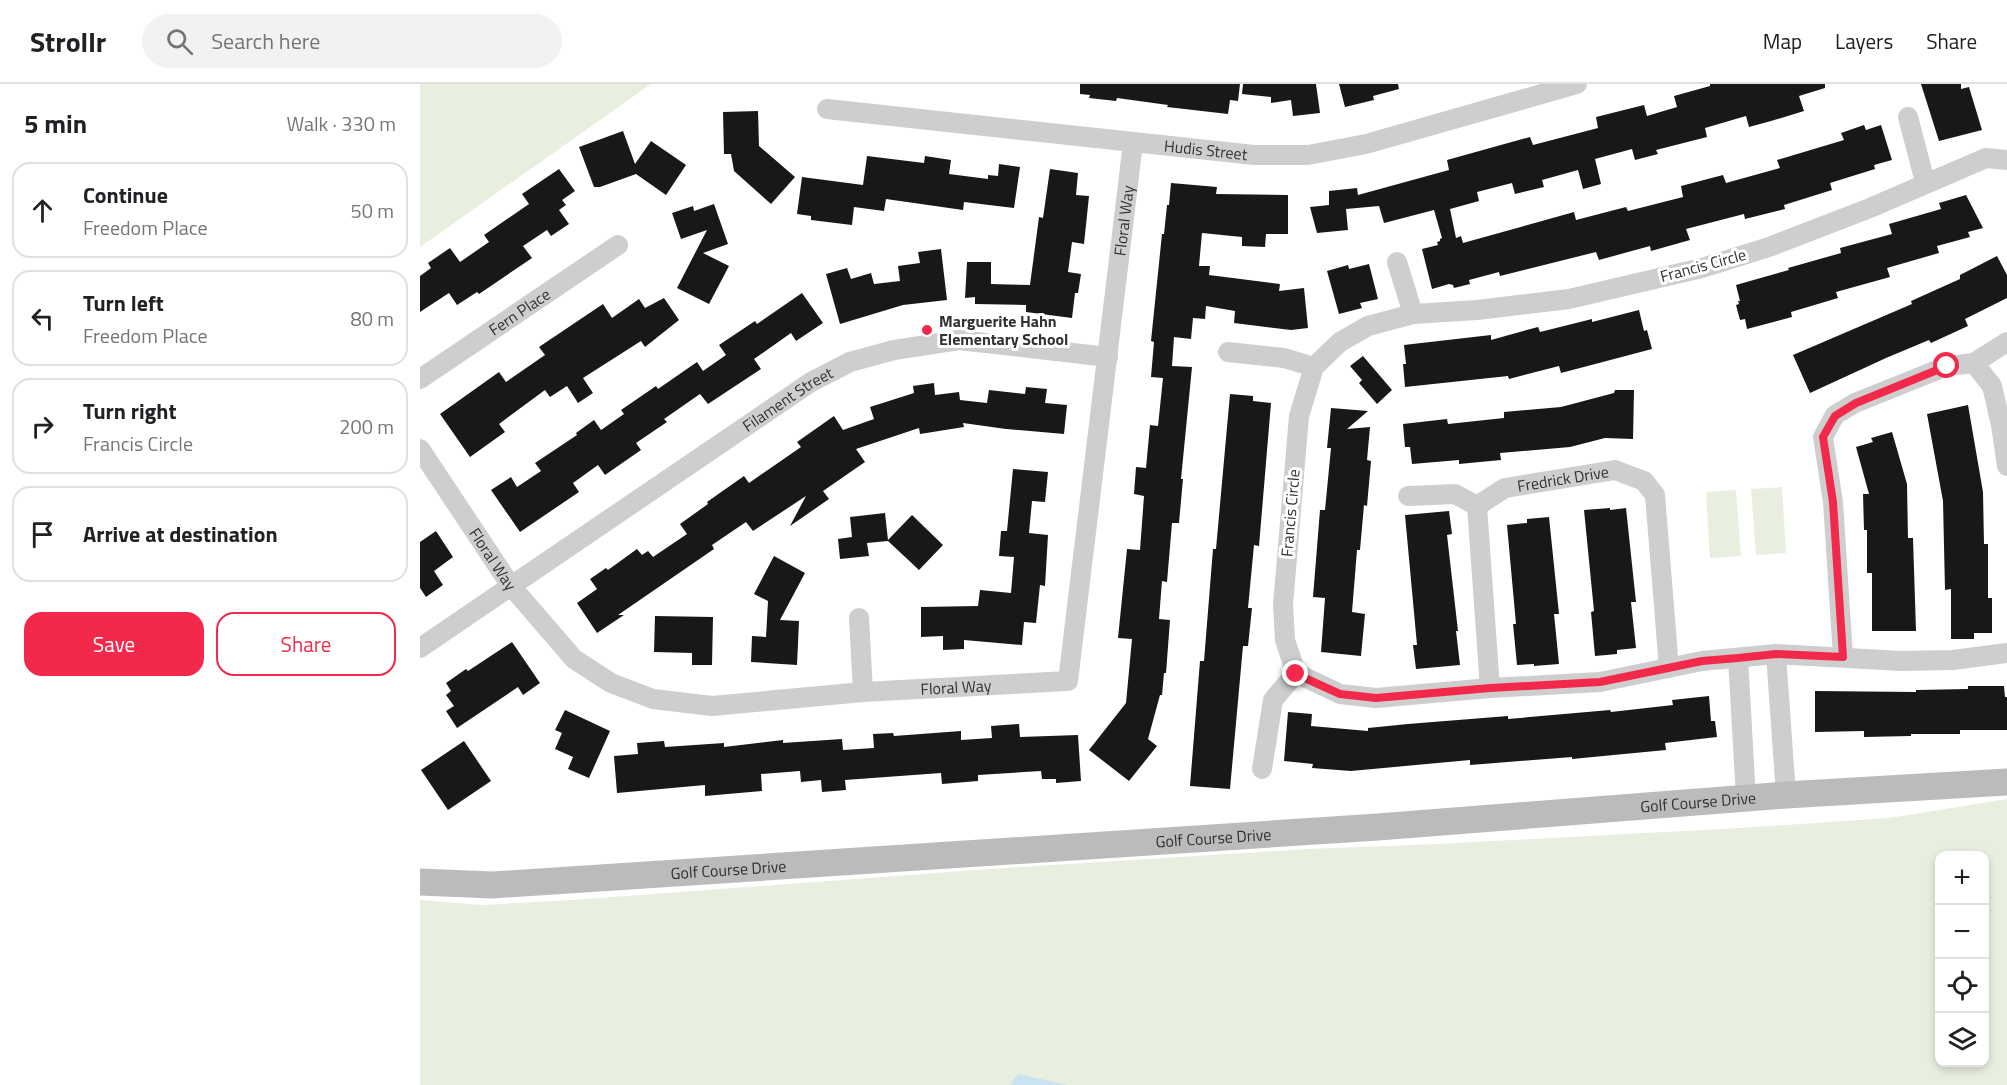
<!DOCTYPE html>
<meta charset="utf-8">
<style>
:root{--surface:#fff;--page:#f2f2f2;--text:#202124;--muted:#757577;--line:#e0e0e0;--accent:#f2294a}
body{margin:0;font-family:"Titillium Web",sans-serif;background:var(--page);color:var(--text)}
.controls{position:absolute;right:18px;bottom:18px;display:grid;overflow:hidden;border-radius:12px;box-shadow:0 3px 9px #0003}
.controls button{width:54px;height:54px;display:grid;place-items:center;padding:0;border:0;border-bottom:2px solid var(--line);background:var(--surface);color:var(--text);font:30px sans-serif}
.stop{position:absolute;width:18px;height:18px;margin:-14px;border:4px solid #f2294a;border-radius:50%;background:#fff}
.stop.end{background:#f2294a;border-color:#fff;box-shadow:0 2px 6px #0008}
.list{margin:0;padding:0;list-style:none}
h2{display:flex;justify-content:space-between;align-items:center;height:78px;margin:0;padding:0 24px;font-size:26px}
h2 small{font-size:20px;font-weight:400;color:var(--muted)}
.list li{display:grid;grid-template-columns:39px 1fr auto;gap:18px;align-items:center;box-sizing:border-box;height:96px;margin:0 12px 12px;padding:0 12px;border:2px solid var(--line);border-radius:18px}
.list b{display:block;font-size:22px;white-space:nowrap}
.list p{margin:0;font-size:20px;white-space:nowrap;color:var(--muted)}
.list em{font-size:20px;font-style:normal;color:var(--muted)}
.actions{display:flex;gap:12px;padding:18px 24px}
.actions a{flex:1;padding:14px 0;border:2px solid var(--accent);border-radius:18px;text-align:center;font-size:21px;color:var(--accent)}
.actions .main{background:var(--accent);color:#fff}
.icon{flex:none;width:33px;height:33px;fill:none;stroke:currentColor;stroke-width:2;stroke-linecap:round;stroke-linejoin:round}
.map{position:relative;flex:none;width:1587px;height:1001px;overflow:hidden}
header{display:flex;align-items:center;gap:36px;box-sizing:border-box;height:84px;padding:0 30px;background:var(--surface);border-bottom:2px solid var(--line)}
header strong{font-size:28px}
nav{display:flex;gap:33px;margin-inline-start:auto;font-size:21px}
.search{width:420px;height:54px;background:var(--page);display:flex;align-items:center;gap:15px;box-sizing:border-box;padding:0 21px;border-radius:33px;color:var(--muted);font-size:22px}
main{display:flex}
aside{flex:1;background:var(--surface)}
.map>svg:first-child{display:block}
.green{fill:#e9efdf;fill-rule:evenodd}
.water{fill:#cae4ef}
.building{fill:#181818}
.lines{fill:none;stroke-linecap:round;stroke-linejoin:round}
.street{stroke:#cecece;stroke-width:20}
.secondary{stroke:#bbb;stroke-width:27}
.route{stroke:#f2294a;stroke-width:8}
.poi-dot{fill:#f2294a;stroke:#fff;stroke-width:2}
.labels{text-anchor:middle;stroke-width:6;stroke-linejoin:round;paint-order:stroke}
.street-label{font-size:16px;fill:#313131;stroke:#fff}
.poi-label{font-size:16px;font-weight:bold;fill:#313131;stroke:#fff;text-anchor:start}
</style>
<header>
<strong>Strollr</strong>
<div class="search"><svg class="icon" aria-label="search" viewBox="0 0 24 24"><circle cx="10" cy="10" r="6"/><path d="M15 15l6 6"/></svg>Search here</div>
<nav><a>Map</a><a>Layers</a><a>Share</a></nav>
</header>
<main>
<aside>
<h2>5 min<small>Walk · 330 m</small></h2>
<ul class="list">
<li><svg class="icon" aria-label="ahead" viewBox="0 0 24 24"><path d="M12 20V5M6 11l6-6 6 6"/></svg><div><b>Continue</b><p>Freedom Place</p></div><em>50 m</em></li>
<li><svg class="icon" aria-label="left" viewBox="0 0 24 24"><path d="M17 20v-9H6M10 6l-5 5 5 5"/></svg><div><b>Turn left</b><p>Freedom Place</p></div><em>80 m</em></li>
<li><svg class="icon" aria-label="right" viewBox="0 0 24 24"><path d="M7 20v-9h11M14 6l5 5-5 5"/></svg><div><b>Turn right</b><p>Francis Circle</p></div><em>200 m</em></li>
<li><svg class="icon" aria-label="arrive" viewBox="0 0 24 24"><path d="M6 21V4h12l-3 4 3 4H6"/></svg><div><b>Arrive at destination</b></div></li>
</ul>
<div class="actions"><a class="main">Save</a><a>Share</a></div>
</aside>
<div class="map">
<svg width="1587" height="1001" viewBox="0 0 1587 1001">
<rect width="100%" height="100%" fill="#fff"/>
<!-- green -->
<g class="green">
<path d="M0,0H231L0,163Z"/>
<path d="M1362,403L1366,469L1336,471L1331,405Z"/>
<path d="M1316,406L1321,472L1290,474L1286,408Z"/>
<path d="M1587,715V1001H0V816L62,821L152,816L569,785L889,765L1018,760L1319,744L1469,734ZM1520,772H1564V978H1520Z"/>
</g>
<!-- water -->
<path class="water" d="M598,990L644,1000L646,1001H590Z"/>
<!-- building -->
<g class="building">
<path d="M660,0H820L818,17L810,16L808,30L747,23L748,21L697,14L696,17L669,14L670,11L660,10Z"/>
<path d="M823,0H896L900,29L873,32L871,16L851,19V13L822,10Z"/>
<path d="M919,0H978L979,5L953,12L954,16L925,23Z"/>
<path d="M1290,0H1405V4L1379,12L1384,27L1351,37L1329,43L1326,32L1285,44L1287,53L1236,66L1238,70L1215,76L1212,65L1175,75L1181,100L1163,105L1158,86L1122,96L1124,103L1095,110L1092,99L1057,108L1059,117L1030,125L1036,154L1041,152L1043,159L1154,128L1156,136L1206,123L1208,127L1263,113L1261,102L1303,91L1306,99L1360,84L1357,76L1424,56L1421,49L1444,41L1446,46L1461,41L1472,76L1454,81L1455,85L1410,99L1412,106L1364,121L1365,125L1325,135L1324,130L1266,145L1270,156L1231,167L1230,162L1179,176L1176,168L1080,192L1079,188L1049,196L1050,200L1034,204L1033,201L1029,200L1012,205L1002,165L1018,161L1017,158L1020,157V155L1022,154L1014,126L964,139L959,122L926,125L928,146L897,149L890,123L909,121V107L937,104L938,111L1029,86L1027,76L1110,53L1113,61L1178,44L1176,33L1224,21L1227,32L1257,23L1254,12L1290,2Z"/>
<path d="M1501,0H1541V5L1549,3L1562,46L1519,57Z"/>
<path d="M338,27L339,62L375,93L351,120L314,87L311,70H304L303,28Z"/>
<path d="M203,47L215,80L231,57L266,81L246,111L216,90L180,103H174L159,63Z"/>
<path d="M447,72L504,79L505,72L531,76L529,90L568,95V91L578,92L579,80L600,83L594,124L544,118L543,126L466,115L464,127L434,123L432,141L391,136V132L377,130L382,93L443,101Z"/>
<path d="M139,85L155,107L142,116L146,121L139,126L149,140L131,152L127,146L103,162L112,174L59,210L57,208L37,221L29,209L0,228V192L11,184L8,179L30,164L40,178L69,158L64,151L109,120L102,110Z"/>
<path d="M630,85L658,89L656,111L669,112L664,160L652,158L648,188L661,190L658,209H655L652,234L606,228V221L555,220V213L545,214L547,178H571V200L610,201L619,133L623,134Z"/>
<path d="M751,99L797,103L796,110L868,111V150H846L845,163L822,162V153L782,149L779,182H790L789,191L860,200L859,207L884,204L888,244L871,246L814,239L815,227L786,222L785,235L773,234L771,255L754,253L752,282L772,283L761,395H763L759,439H752L747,498L742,497L739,535L750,536L746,589H744L742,611H740L728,655L737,662L709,697L669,666L706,619L712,555L698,554L707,465L720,466L724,412L714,410L716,383L726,384L730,341L738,342L743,294L731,293L734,258L731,257L742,150H744L747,121H749Z"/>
<path d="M1546,111L1563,144L1548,148L1550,153L1517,162L1519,169L1467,184L1470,193L1416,208L1418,214L1371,228L1372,233L1327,245L1325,235L1320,236L1316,221L1319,220L1318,217H1320L1316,201L1369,186L1368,184L1421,169L1420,164L1472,150L1469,140L1521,125L1519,119Z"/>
<path d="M294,120L308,160L283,169L309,182L289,220L257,204L287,146L261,155L252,129L273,122L274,127Z"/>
<path d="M521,165L527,216L483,221L420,240L406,190L427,184L431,195L451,189L454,200L480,197L478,182L500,179L498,168Z"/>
<path d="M1577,172L1587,191V214L1545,235L1548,242L1511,259L1509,256L1466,274L1390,309L1373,271L1492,220L1491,217L1540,195V191Z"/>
<path d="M949,180L958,215L940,219L942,224L919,230L907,187L928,181L929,185Z"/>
<path d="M382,209L403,239L376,257L371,249L334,275L341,285L288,320L280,310L244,335L247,338L216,359L221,366L185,391L178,381L153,399L159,408L100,448L71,406L91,393L97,403L121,387L115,379L157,351L156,349L174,336L181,346L204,330L201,326L236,302L238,305L277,278L283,287L306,271L299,261L335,237L337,240Z"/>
<path d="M244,214L259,236L225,263L221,257L163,294L173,309L158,319L147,302L130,313L125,306L79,340L85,348L50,373L20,330L79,288L86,298L125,271L119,263L183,220L192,234L219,215L225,224Z"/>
<path d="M1219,226L1224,247L1227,246L1232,265L1141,289L1139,282L1089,295L1088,292L985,303L983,280H986L984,261L1071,251V256L1118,243L1120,248L1172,235V238Z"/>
<path d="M943,272L972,306L957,320L939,299L942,296L930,282Z"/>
<path d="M514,299L515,311L539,308L540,316L567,319L569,306L605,310L606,303L627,305L625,319L647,321L644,350L586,345L543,339L544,343L500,350L499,344L436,365L445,378L403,407L409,415L370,442L386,412L333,447L326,438L292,461L294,465L198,531H204L177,549L157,519L177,505L170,495L186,484L188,486L217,465L222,471L228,467L233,473L267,450L260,440L288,420L287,418L324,392L329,399L381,363L377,358L414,332L423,346L454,335L450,323L494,309L493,302Z"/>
<path d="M1195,306H1214L1213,355L1185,354L1150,363L1080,369L1081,376L1039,380V376L992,380L990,363H985L983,340L1027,335L1028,340L1084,334V328L1141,323L1194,309Z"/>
<path d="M810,310L833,312V317L851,319L839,462L834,461L828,524H832L828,562H823L810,705L770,702L780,577H784L793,465H796Z"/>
<path d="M1548,321L1563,408L1564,460H1568V514H1572V549H1554V555H1531V505L1525,506L1523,417L1507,330Z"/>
<path d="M911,324L948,327L927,345L950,343L947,376L951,377L947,422L944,421L940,466H937L932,528L945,530L941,572L901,568L905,514L893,513L900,426H905L911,364H907Z"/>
<path d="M1472,348L1487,400L1488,454H1493L1496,547H1452V489H1447V446H1444L1443,410H1449L1436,363L1453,358L1451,354Z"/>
<path d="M593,385L628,388L625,418L612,417L609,449L628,451L625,502L620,501L616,539L604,538L602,561L544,556V565L523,566V552L501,553V523L558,522L560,506L591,509L594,473L579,472L581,447H587Z"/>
<path d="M1190,424V426L1206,424L1216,518H1211L1216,564L1197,566V570L1175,572L1171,528L1174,527L1164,426Z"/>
<path d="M1029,427L1032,450L1027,451L1038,547H1036L1040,581L996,585L993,561H997L985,431Z"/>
<path d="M465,429L468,456L492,431L523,461L499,486L468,457L447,459L449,472L420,475L418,455L432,453L430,433Z"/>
<path d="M1129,433L1139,530H1134L1139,580L1114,582V580L1097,581L1093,540H1096L1087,441L1107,439V435Z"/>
<path d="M16,447L33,473L14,487L23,501L6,513L0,504V458Z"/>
<path d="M354,472L385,489L360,536L379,537L377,581L331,578L332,552L346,553L348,517L334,510Z"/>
<path d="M235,532L293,533L292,581H272V569L234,568Z"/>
<path d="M92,558L120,599L103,611L98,603L37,644L26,627L34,622L26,611L31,607L26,599L46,585L48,587Z"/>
<path d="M1548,602H1584L1585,613H1587V646H1540V650H1491V652L1444,653V647L1395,648V607L1496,608V606L1548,605Z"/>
<path d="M1289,612L1291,637H1295L1297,653L1245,659L1246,666L1152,675V673L1050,681V676L931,687L892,684L893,680L864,677L868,628L892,630L891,642L948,647V644L988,640L1088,632V635L1190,626L1191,628L1253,621L1252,616Z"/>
<path d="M145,626L190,647L169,694L148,685L153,673L135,665L142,649L135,646Z"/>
<path d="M599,640L600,653L658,651L661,697L636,699V695H622L621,687L558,691V697L522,700L521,689L425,696L426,706L402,708L401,696L381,698L380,687L341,690L342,707L285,712V701L197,709L194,672L218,670L217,659L244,657L245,663L304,659V663L363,656V659L422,655L423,666L454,664L453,650L473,649L474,652L541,647V656L572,654L571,642Z"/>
<path d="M44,657L71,697L28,726L1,686Z"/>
</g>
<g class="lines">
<!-- street -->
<g class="street">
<path id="s1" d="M407,25L834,71H888L946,60L1157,0"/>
<path d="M1488,33L1505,98"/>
<path d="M1587,76L1566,74L1450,124L1349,163L1282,184L1149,215L1057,226L993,230L948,242L920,258L894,283L879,332L863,521L865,556L876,589L920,610L956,614L1070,604L1180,598L1282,577L1356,570L1481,577L1533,576L1587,569"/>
<path d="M977,178L993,230"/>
<path d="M808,268L864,274L894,283"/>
<path d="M1554,279L1587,258"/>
<path id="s2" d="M0,295L198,161"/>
<path id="s3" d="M0,365L91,502L154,575L191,599L233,615L292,622L443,608L648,597L713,59"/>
<path d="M988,412L1035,410L1057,422"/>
<path id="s4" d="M1057,422L1085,404L1195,386L1224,397L1235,411L1249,584"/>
<path d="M1057,422L1070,604"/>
<path d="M439,534L443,608"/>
<path id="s5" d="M0,564L391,298L430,278L474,266L539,256L688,273"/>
<path d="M1356,570L1366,711"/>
<path d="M1423,573L1413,418L1403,353L1415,331L1435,319L1527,282L1554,279L1572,302L1581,341L1587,382"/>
<path d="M1318,574L1326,714"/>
<path d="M842,685L853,616L876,589"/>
</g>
<!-- secondary -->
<path class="secondary" id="s6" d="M0,798L72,801L958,743L1366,711L1587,698"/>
</g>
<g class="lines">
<!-- route -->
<path class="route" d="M876,590L920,610L956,614L1070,604L1180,598L1282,577L1318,574L1356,570L1423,573L1413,418L1403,353L1415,332L1436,319L1527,282"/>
</g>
<!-- markers -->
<circle class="poi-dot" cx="507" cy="246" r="6"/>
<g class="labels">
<!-- street labels -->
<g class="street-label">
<text dy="6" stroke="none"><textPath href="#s1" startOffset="381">Hudis Street</textPath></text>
<text dy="6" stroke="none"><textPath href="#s3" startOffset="1230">Floral Way</textPath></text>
<text transform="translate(1283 181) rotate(-15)" y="6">Francis Circle</text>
<text dy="6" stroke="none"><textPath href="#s2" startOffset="120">Fern Place</textPath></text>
<text dy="6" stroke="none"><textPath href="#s5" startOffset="444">Filament Street</textPath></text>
<text dy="6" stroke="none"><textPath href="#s4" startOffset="92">Fredrick Drive</textPath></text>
<text transform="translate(870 429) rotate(-85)" y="6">Francis Circle</text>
<text dy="6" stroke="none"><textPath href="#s3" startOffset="132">Floral Way</textPath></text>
<text dy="6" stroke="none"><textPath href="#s3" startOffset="654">Floral Way</textPath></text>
<text dy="6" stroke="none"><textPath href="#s6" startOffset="1281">Golf Course Drive</textPath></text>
<text dy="6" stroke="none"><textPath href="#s6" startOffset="795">Golf Course Drive</textPath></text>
<text dy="6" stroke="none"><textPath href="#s6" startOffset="309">Golf Course Drive</textPath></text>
</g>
<!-- poi labels -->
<g class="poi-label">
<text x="519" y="243">Marguerite Hahn<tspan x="519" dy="18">Elementary School</tspan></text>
</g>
</g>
</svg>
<div class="controls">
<button>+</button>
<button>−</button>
<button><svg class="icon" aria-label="locate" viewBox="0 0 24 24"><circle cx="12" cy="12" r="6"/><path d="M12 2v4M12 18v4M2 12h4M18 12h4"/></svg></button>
<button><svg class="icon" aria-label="layers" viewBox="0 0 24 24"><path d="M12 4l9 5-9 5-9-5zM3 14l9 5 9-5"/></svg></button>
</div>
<div class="stop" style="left:1527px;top:282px"></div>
<div class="stop end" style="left:876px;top:590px"></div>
</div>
</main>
